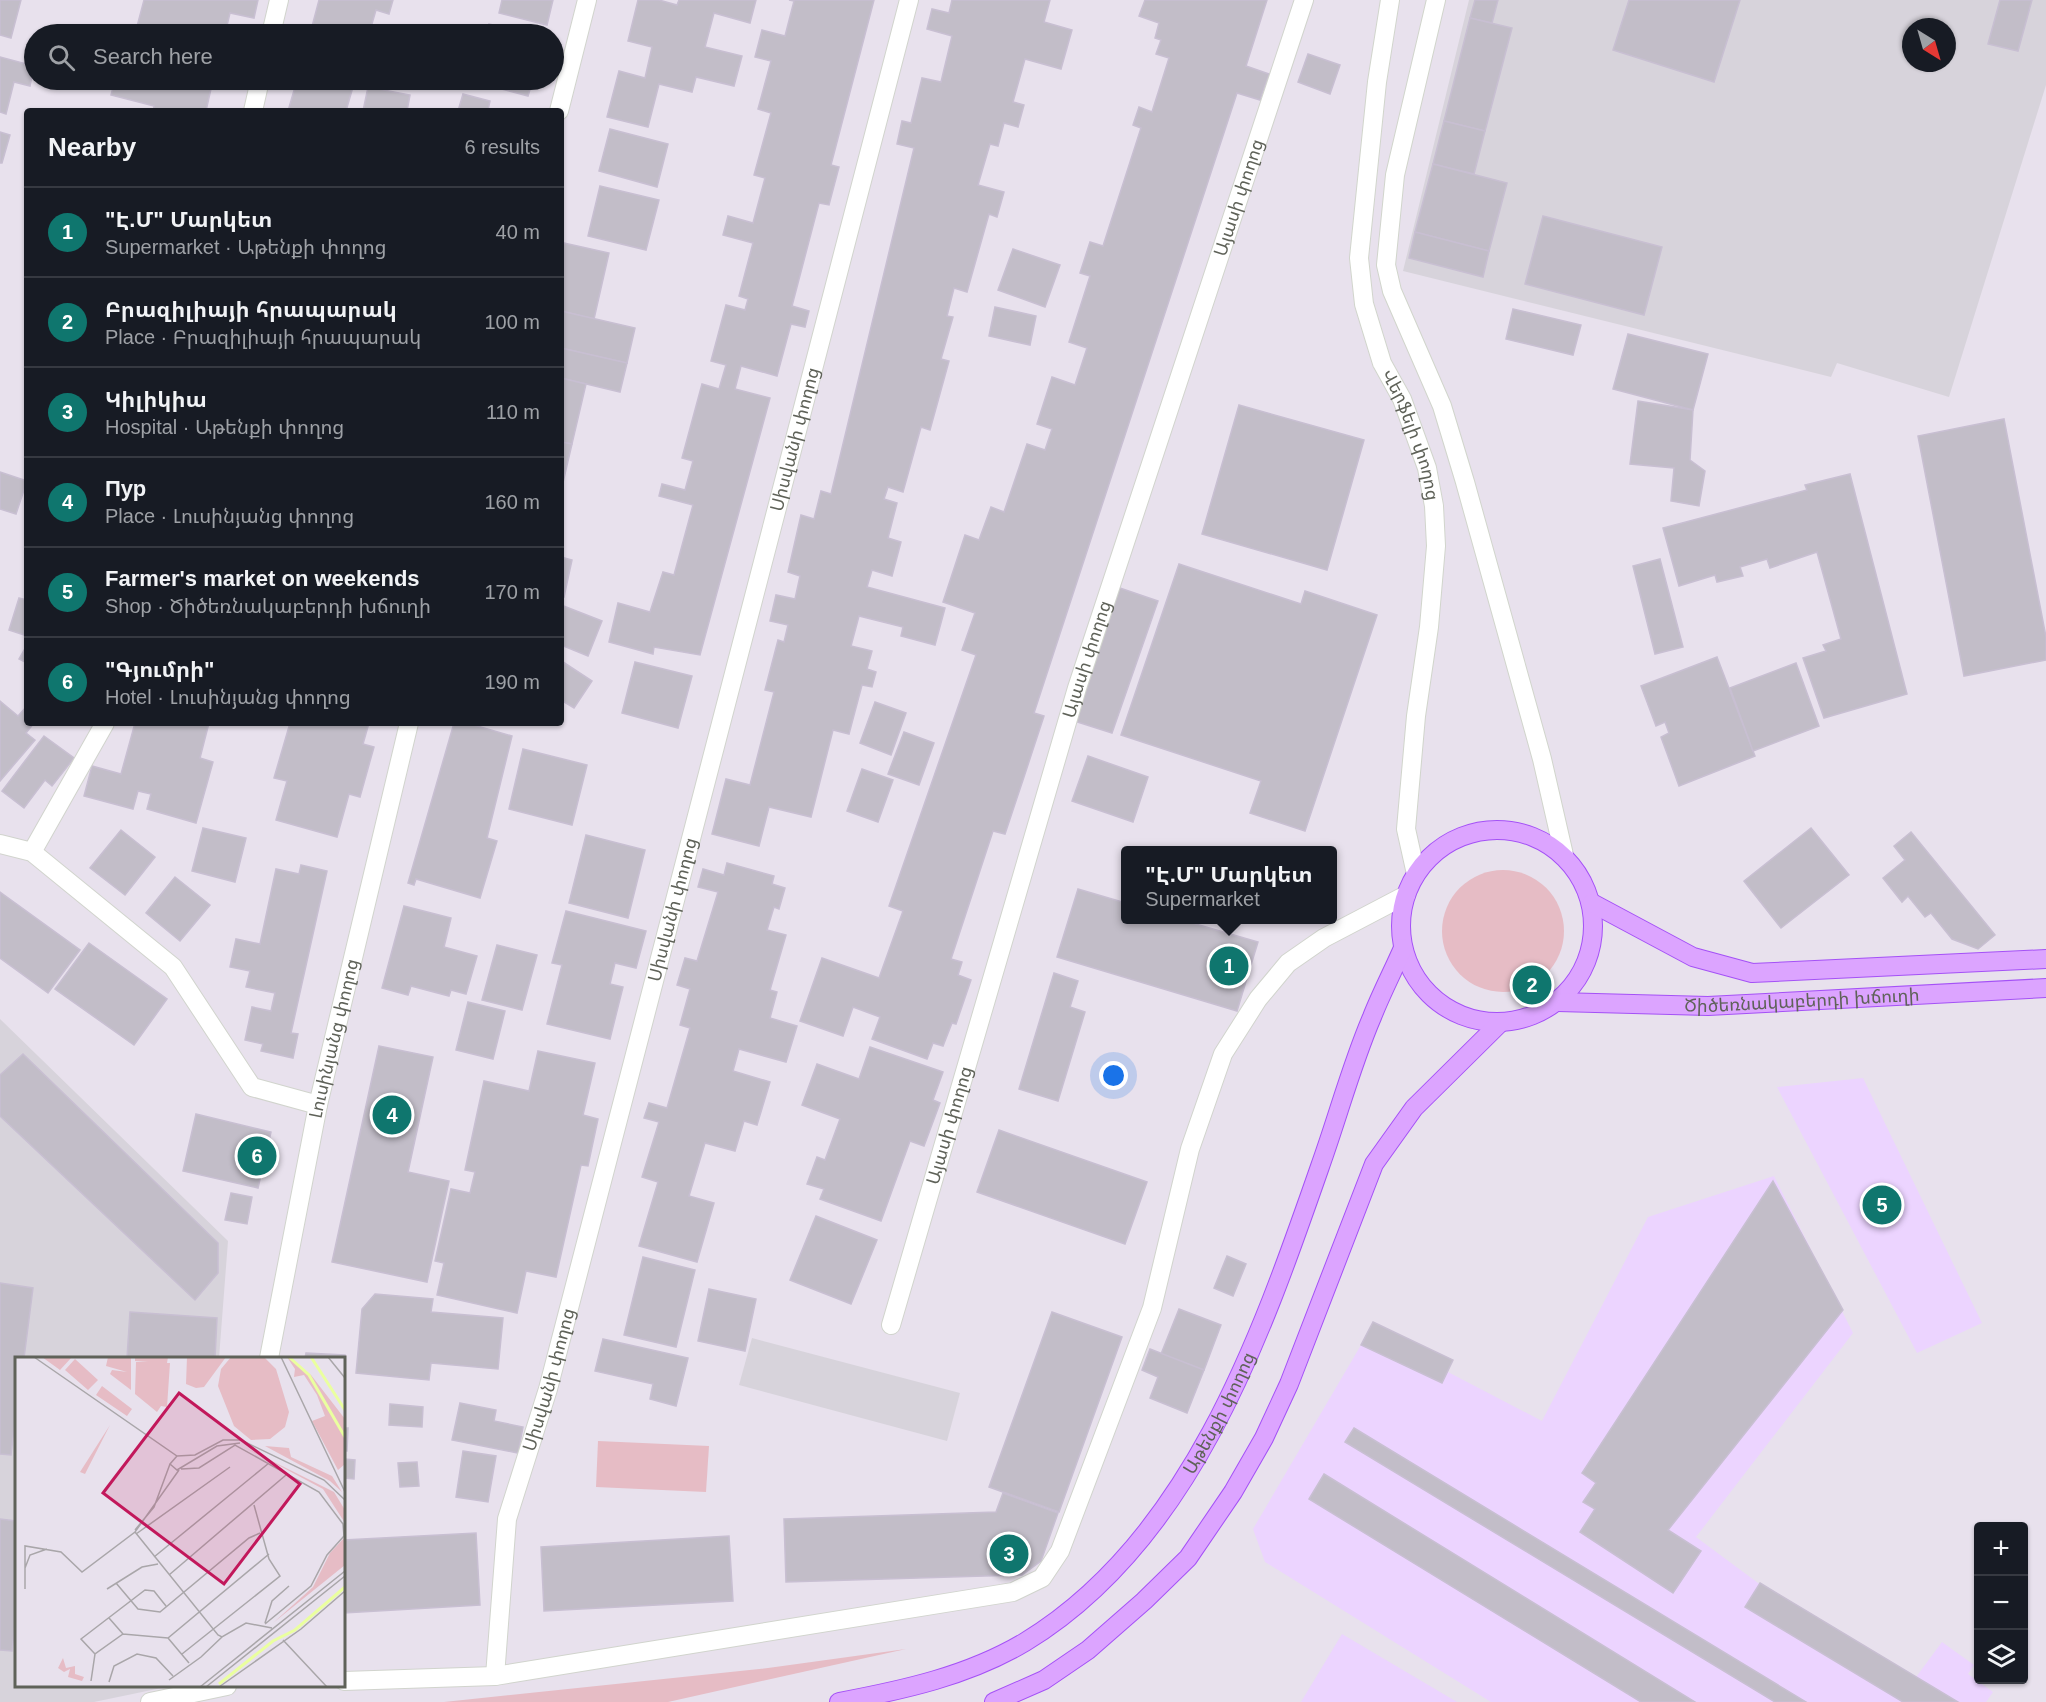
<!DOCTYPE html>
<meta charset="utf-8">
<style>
:root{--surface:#171b24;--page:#20242c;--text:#f1f3f6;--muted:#9ea1a6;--line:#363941;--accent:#0f766e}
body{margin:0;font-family:Arial,"Noto Sans Armenian",sans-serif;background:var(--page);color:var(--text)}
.controls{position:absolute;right:18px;bottom:18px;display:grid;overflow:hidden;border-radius:6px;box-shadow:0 2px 4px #0004}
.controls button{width:54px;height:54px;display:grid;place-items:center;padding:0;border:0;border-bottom:2px solid var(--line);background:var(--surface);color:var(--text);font:30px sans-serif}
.compass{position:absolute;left:1902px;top:18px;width:54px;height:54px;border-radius:50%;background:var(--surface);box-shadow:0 2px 4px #0004;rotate:143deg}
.you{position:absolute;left:1114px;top:1076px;width:21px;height:21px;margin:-15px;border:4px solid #fff;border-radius:50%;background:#1a73e8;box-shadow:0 0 0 9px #1a73e833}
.badge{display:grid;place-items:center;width:39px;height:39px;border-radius:50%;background:var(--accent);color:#fff;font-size:20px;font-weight:700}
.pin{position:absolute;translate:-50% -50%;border:3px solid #fff;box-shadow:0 2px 6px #0006}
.popup{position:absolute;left:1121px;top:846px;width:216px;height:78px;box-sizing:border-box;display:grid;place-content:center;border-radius:6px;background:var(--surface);filter:drop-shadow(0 2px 4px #0005);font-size:20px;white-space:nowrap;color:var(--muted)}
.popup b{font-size:22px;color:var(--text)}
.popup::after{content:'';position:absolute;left:50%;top:100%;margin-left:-12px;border:12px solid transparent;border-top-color:var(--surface)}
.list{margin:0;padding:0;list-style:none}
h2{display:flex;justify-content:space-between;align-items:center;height:78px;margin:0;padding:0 24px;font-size:26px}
h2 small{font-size:20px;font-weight:400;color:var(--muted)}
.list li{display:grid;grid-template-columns:39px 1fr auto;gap:18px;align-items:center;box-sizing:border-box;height:90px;padding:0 24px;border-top:2px solid var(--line)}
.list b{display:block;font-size:22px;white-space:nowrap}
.list p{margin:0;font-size:20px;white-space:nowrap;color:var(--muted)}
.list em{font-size:20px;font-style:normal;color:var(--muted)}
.icon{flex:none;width:33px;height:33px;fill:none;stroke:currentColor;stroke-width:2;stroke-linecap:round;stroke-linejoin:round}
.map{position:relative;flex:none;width:2046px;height:1702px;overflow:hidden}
.search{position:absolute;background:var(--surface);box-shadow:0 2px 4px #0004;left:24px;top:24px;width:540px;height:66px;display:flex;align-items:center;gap:15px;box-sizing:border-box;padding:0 21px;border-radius:33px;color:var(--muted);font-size:22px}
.panel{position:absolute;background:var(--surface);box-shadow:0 2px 4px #0004;left:24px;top:108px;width:540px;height:618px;border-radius:6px}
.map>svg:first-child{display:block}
.commercial{fill:#ecd4ff}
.industrial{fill:#d7d3db;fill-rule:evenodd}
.green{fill:#e6bcc5}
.building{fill:#c2bdc8;stroke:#c8bfd2;stroke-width:1.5}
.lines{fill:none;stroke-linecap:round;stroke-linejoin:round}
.street-casing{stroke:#d1d4cd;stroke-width:20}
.secondary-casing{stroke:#d1d5cc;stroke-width:20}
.primary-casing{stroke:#a451f6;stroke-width:20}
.street{stroke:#fff;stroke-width:18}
.secondary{stroke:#fff;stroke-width:18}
.primary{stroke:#dca4ff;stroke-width:18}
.labels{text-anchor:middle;stroke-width:6;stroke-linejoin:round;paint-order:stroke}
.street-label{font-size:18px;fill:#5f6259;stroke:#fff}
.inset-river{fill:none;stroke:#eaff9f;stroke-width:3}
.inset-road{fill:none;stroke:#a9a6a9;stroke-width:1.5}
.view{fill:#c2185b;fill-opacity:0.15;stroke:#c2185b;stroke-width:3}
.inset-edge{fill:none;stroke:#5f6259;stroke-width:3}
</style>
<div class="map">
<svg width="2046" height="1702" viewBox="0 0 2046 1702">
<rect width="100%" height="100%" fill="#e8e1ed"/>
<!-- commercial -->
<g class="commercial">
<path d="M1863,1078L1982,1323L1917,1353L1777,1087Z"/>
<path d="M1774,1176L1853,1333L1696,1537L1905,1692L1942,1642L1974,1665L1968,1674L1993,1692L1986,1702H1491L1265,1562L1253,1529L1361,1345L1442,1383L1448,1372L1542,1421L1648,1217Z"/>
<path d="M1342,1634L1457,1702H1301Z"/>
</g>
<!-- industrial -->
<g class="industrial">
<path d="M1469,0H2046V85L1949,397L1837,363L1831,377L1403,271ZM1911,27H1947V63H1911Z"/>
<path d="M0,1019L228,1241L219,1358H16V1686H171L94,1702H0Z"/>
<path d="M752,1338L960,1393L947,1441L739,1385Z"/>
</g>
<!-- green -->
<g class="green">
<circle cx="1503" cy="931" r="61"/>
<path d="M598,1441L709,1446L706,1492L596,1487Z"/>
<path d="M906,1649L668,1702H444L768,1668Z"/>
</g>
<!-- building -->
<g class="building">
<path d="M0,0H21L11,38L0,35Z"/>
<path d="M144,0H258L254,18L230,13L225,34H135Z"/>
<path d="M319,0H393L389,14L376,10L369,34H310Z"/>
<path d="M502,0H553L547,25L499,13Z"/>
<path d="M638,0H659L677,5L679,0H756L750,23L714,13L705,47L742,56L734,86L696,77L692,92L659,84L648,127L607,117L619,71L645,78L652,47L628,41Z"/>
<path d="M789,0H874L831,165L839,167L829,205L819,203L792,306L809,311L805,327L791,324L777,376L741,366L735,389L770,398L700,655L654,647L653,654L609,642L618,603L650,612L663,572L674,575L693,505L659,496L662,484L685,490L693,461L682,458L702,384L719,389L726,365L711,361L726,305L745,310L748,299L739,296L753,243L723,235L728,216L753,223L765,178L754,175L771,113L758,109L771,61L755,57L762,30L785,36L794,1Z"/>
<path d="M952,0H1050L1044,22L1072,30L1061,69L1025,59L1013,102L1024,105L1018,127L1004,123L998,146L990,144L978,185L1004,192L997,217L989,214L967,292L954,288L947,316L953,317L941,359L949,361L930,430L921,427L903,492L888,487L884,499L897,503L888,538L901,542L892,576L872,570L867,587L945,608L935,645L901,636L903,627L859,616L851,646L872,651L867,669L876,672L872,687L862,685L849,734L833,730L811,817L769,807L759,846L712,834L726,779L750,785L774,692L765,690L778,640L784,642L788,625L770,621L776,595L795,599L800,576L788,572L801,515L814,519L821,491L831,494L914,148L897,144L902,121L911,123L922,78L941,82L952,36L927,29L932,9L949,13Z"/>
<path d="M1145,0H1267L1246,66L1269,74L1260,100L1237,93L1034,713L1044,716L1023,780L1005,834L993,831L951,959L962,962L958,975L971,980L956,1024L952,1023L943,1046L933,1043L927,1059L872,1039L880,1017L853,1007L843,1036L800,1021L822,958L879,978L903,911L889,906L976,655L962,650L975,613L943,602L965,535L979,540L991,507L1004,512L1027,444L1045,450L1052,429L1037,424L1052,377L1075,385L1087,348L1069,342L1090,276L1080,273L1090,242L1103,246L1141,128L1133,125L1139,107L1152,112L1169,58L1156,54L1161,40L1155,38L1159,23L1139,16Z"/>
<path d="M1475,0H1498L1492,23L1470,18Z"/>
<path d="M1629,0H1740L1714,82L1613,50Z"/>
<path d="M2000,0H2032L2018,51L1988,44Z"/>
<path d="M1470,18L1512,28L1485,131L1444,121Z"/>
<path d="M489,24L531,34H487Z"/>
<path d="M1308,54L1340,65L1330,94L1298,82Z"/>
<path d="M0,57L34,66L30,86L14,82L6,114L0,112Z"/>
<path d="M115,80H213L206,111H153L154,106L111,95Z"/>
<path d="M297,80H355L346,111H288Z"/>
<path d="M475,80H533L528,96L475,82Z"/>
<path d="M368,87L410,95L407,111H363Z"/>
<path d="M463,94L490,101L488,110L490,111H458Z"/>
<path d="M1444,121L1485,131L1474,174L1433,164Z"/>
<path d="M610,129L668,144L657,187L599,171Z"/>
<path d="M0,132L10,135L2,163H0Z"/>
<path d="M1433,164L1507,183L1489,251L1415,232Z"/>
<path d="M600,186L659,200L646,250L588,236Z"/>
<path d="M1543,216L1662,247L1644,315L1525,284Z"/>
<path d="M1415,232L1489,251L1483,277L1409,258Z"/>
<path d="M564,243L609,253L594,319L561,311V257Z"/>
<path d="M1013,249L1060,265L1045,307L998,290Z"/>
<path d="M995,307L1036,316L1030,345L989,336Z"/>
<path d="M1513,309L1581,325L1573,355L1506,339Z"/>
<path d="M561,311L635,328L627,363L561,348Z"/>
<path d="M1628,334L1708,354L1693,410L1613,389Z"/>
<path d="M561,348L627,363L620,392L561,378Z"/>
<path d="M561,378L586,384L572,444L561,442Z"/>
<path d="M1638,401L1693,410L1690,460L1705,471L1699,506L1671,501L1674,468L1630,464Z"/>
<path d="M1239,405L1364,440L1327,570L1202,534Z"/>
<path d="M2004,419L2046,637V660L1964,676L1918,436Z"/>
<path d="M561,442L572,444L561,491Z"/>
<path d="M0,472L27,481L16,514L0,509Z"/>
<path d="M1850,474L1907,694L1824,718L1803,658L1826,651L1823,645L1841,639L1817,552L1770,568L1767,559L1740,567L1743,576L1717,582L1715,575L1679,586L1663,528L1807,490L1805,485Z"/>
<path d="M561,557L572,560L564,597L561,596Z"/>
<path d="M1660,559L1683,647L1655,654L1633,566Z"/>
<path d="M1179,564L1301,604L1305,591L1377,615L1305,831L1250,813L1261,781L1121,735Z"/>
<path d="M1114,586L1158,601L1112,733L1068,719Z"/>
<path d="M19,598L27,600V636L9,630Z"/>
<path d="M561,605L602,621L588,656L561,645Z"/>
<path d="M27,645V663L19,659Z"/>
<path d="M1717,657L1755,756L1679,786L1661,737L1669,733L1665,722L1656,726L1641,686Z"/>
<path d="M563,662L592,681L574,708L561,700Z"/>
<path d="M635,662L692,676L678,728L622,713Z"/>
<path d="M1796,663L1819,726L1753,751L1730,688Z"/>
<path d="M0,701L18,716L27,706V723H34L26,733L35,740L0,781Z"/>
<path d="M875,702L906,713L891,755L860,743Z"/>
<path d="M135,723H209L200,758L213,762L196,823L147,809L151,794L138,791L133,809L84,796L92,766L121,774Z"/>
<path d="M290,723H369L363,744L374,747L360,797L349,794L337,837L276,820L287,781L274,778Z"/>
<path d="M454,723H467L512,736L487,838L497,841L480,898L416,879L414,885L408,883Z"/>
<path d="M904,732L934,743L919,785L888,774Z"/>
<path d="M44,736L74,758L52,786L45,780L24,808L2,791Z"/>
<path d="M523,749L587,765L572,825L509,809Z"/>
<path d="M1088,756L1148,777L1133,822L1072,801Z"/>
<path d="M862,769L893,780L878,822L847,811Z"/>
<path d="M203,828L246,838L235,882L192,871Z"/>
<path d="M1811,828L1849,875L1781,928L1744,881Z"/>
<path d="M121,830L155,857L125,895L90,868Z"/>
<path d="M1911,832L1995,935L1978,949L1952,939L1931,913L1925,917L1908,896L1902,902L1883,878L1905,860L1894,846Z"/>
<path d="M586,835L645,850L628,918L569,903Z"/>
<path d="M727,863L774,876L772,884L785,888L779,909L774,907L767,930L786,935L770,990L777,992L770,1018L797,1026L786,1062L739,1049L733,1071L770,1082L757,1125L744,1121L735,1151L705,1143L689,1196L714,1203L697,1262L639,1246L658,1182L642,1177L659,1122L644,1118L649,1103L667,1108L690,1028L680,1025L690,989L677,985L685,958L697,961L718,892L698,887L703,869L724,875Z"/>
<path d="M301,865L327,871L291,1033L298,1034L293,1058L261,1051L263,1044L245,1040L252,1007L271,1011L275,993L246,987L250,971L230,967L236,939L260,944L276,869L299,874Z"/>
<path d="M175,877L210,905L180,941L146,913Z"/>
<path d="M1078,889L1126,903V920H1182L1258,942L1237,1011L1057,957Z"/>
<path d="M0,892L80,950L48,993L0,958Z"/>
<path d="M404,906L451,918L444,947L477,956L466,994L451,990L449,996L411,986L408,995L382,988Z"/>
<path d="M566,911L646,931L636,968L615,963L610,984L623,987L610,1039L547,1024L562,965L552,963Z"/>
<path d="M89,943L167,999L134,1045L55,989Z"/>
<path d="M497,945L537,955L522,1010L482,1000Z"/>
<path d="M1054,973L1078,981L1070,1007L1085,1012L1058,1101L1019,1089Z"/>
<path d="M468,1002L505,1011L493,1059L456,1050Z"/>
<path d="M379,1046L433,1057L408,1172L449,1181L427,1282L332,1262Z"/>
<path d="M870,1047L943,1072L933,1100L940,1103L924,1146L910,1141L881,1221L820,1199L824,1189L807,1184L817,1157L825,1160L840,1119L802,1105L817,1064L859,1079Z"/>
<path d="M538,1051L595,1063L583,1115L598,1119L588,1166L581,1165L556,1277L526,1271L517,1313L437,1295L444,1263L435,1261L451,1189L470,1193L475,1172L465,1170L484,1081L529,1091Z"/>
<path d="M23,1054L218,1243V1273L195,1300L0,1116V1075Z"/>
<path d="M196,1114L271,1132L258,1188L183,1171Z"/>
<path d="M999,1130L1147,1182L1125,1244L977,1192Z"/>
<path d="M1773,1181L1843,1310L1668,1530L1701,1551L1673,1593L1580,1532L1595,1509L1583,1502L1596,1483L1582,1473Z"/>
<path d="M231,1193L252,1197L247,1224L225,1220Z"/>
<path d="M816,1216L877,1240L851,1304L790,1280Z"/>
<path d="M1227,1256L1246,1264L1233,1296L1214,1288Z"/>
<path d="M643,1257L695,1270L676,1347L624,1335Z"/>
<path d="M0,1283L33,1288L24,1358H16V1411L11,1455L0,1454Z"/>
<path d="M709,1289L756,1299L745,1351L698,1341Z"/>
<path d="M375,1294L433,1299L431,1312L503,1318L498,1369L431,1363L429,1380L356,1373L362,1309Z"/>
<path d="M1179,1309L1221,1325L1204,1370L1161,1354Z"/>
<path d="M130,1312L217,1318L215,1358H127Z"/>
<path d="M1052,1312L1122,1337L1059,1512L989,1487Z"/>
<path d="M1373,1322L1453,1360L1442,1383L1361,1345Z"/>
<path d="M603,1339L688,1358L676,1406L650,1399L653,1384L595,1371Z"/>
<path d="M1150,1349L1204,1370L1187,1413L1150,1398L1158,1377L1142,1370Z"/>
<path d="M306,1353L345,1355L344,1385V1358H305Z"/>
<path d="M460,1403L496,1410L494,1421L523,1427L518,1453L452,1440Z"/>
<path d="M390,1404L423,1407L422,1427L389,1425Z"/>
<path d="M344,1428H348L347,1451H344Z"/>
<path d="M1354,1428L1806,1702H1775L1345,1442Z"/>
<path d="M463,1451L496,1456L488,1502L456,1497Z"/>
<path d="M344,1459L355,1460L354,1479L344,1478Z"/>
<path d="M417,1462L419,1486L400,1487L398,1463Z"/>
<path d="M1324,1474L1695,1702H1641L1309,1499Z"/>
<path d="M1003,1493L1058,1513L1041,1561L1022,1575L786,1582L784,1519L996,1512Z"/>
<path d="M0,1519L16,1521V1615L12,1651L0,1650Z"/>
<path d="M476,1533L480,1605L344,1613V1540Z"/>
<path d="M729,1536L733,1601L544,1611L541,1547Z"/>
<path d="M1760,1583L1958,1702H1903L1745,1607Z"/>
</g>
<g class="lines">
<!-- street casing -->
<g class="street-casing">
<g id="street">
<path d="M271,34L279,0"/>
<path d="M253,111L260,80"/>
<path d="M559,111L587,0"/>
<path d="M0,844L32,852L173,967L252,1087L318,1105"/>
<path d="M32,852L105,723"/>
<path id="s1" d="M891,1325L1077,688L1304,0"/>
<path id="s2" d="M269,1358L318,1105L409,723"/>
<path id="s3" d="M495,1676L507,1519L548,1389L909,0"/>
<path d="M344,1681L495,1676L1013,1592L1042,1578L1060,1551L1152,1308L1190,1149L1223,1054L1258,999L1288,963L1324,938L1406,895"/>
<path d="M150,1702L227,1686"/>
</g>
</g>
<!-- secondary casing -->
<g class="secondary-casing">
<g id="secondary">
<path id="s4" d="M1390,0L1377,82L1359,258L1364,304L1382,363L1402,399L1427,468L1434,506L1436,546L1429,627L1416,716L1406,829L1416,874"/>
<path d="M1436,0L1395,175L1386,265L1392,291L1442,406L1465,482L1542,759L1564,855"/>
</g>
</g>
<!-- primary casing -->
<g class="primary-casing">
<g id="primary">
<circle cx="1497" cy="926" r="96"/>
<path d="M1592,903L1693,957L1752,973L2046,959"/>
<path id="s5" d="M1558,1002L1708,1006L2046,988"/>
<path id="s6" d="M839,1702C903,1690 968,1676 1025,1642C1193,1540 1263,1330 1324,1155C1340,1109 1353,1061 1372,1017C1381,994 1393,971 1403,948"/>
<path d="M994,1702L1044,1680L1088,1650L1144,1601L1188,1558L1233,1492L1264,1438L1289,1384L1374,1164L1414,1108L1500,1023"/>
</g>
</g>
<!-- street -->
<use href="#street" class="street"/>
<!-- secondary -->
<use href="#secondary" class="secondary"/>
<!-- primary -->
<use href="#primary" class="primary"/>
</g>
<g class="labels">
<!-- street labels -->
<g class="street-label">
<text dy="6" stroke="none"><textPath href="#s1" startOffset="1180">Այասի փողոց</textPath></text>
<text dy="6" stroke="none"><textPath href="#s4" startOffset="446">Վերֆելի փողոց</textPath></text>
<text dy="6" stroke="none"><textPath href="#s3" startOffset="1275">Սիսվանի փողոց</textPath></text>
<text dy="6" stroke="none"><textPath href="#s1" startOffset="694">Այասի փողոց</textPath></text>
<text dy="6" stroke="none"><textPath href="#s3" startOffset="789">Սիսվանի փողոց</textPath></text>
<text dy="6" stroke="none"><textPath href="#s5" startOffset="244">Ծիծեռնակաբերդի խճուղի</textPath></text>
<text dy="6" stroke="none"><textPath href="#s2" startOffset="326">Լուսինյանց փողոց</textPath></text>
<text dy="6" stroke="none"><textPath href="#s1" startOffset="208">Այասի փողոց</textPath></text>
<text dy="6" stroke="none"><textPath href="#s3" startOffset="303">Սիսվանի փողոց</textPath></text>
<text dy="6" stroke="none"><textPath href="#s6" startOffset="501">Աթենքի փողոց</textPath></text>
</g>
</g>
<!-- overview -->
<g transform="translate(15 1357)">
<rect width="330" height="330" fill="#e8e1ed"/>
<path d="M27,0H57L45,13ZM93,0H116V33L95,17L97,13L112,15L91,9ZM120,0H153L152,6H155L152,50L146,49L142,55L120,37L121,5H133L120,4ZM172,0H211L189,30L181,31L171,27ZM216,0H249L261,12L274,55L270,70L255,82L236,83L219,69L203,29L206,12ZM272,0L296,18L330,62V107L323,113L297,64L310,59L302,38L289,18L279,20L280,12ZM60,2L83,23L73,33L50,13ZM87,29L117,52L112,59L81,38ZM95,68L70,117L65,115ZM250,89L274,91L276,100L317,119L327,135L315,124ZM229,90L319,135L330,153V166L308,132ZM330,180V208L258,266L298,230L315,196ZM48,301L51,311L60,309V317L69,320L67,324L53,320L55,312L49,315L43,311Z" fill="#e6bcc5"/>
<path class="inset-river" d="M274,0L294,18L330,80M296,0L330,53M204,327L258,284L280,273L330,230"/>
<path class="inset-road" d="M19,0L162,99L180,98L208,83H226L309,123L330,143M266,0L330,135M313,0L330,21M162,99L155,107L162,113L202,89L225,86M166,112L184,111L220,88L304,135L328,167L329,179L312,198L296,229L250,267M120,173L139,150L155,107M120,175L203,278L207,280L231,266L257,271M121,177L215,110M139,200L254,106M10,211L15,198L32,192M154,218L271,118M101,226L123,252L145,255L234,181L245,176M10,232V189L46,195L67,215L120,175L164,113M92,232L127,210L143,207M94,261L108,277M250,266L257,244L274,229M153,281L174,306M268,283L312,330M80,297L66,282L130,233L139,234L151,249M167,297L265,219L254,202L239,148M154,323L186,300L207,280M76,324L80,297L108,277L153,281L254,197M94,325L99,309L122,297L141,301L158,319M185,330L330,214M191,330L330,219M204,330L286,272L330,234"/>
<path class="view" d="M164,36L285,127L209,227L88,136Z"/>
<rect width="330" height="330" class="inset-edge"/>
</g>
</svg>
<div class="controls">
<button>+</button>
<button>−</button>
<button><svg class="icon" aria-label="layers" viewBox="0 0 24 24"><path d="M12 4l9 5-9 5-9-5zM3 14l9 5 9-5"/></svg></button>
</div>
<svg class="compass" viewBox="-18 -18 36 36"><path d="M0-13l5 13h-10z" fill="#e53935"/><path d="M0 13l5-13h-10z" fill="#9ea1a6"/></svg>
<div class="you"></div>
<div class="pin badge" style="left:1229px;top:966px">1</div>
<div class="popup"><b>&quot;Է.Մ&quot; Մարկետ</b>Supermarket</div>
<div class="pin badge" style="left:1532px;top:985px">2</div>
<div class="pin badge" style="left:1009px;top:1554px">3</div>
<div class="pin badge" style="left:392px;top:1115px">4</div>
<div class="pin badge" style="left:1882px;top:1205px">5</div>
<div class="pin badge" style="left:257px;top:1156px">6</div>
<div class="search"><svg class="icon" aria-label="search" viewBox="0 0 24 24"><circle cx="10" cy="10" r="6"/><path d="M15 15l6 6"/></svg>Search here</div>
<section class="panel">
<h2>Nearby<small>6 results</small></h2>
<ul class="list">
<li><span class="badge">1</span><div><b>&quot;Է.Մ&quot; Մարկետ</b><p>Supermarket · Աթենքի փողոց</p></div><em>40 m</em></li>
<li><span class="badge">2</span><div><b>Բրազիլիայի հրապարակ</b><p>Place · Բրազիլիայի հրապարակ</p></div><em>100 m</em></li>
<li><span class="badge">3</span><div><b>Կիլիկիա</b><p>Hospital · Աթենքի փողոց</p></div><em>110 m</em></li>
<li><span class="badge">4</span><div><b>Пур</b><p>Place · Լուսինյանց փողոց</p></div><em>160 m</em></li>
<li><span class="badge">5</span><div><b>Farmer's market on weekends</b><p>Shop · Ծիծեռնակաբերդի խճուղի</p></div><em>170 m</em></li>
<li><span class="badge">6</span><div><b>&quot;Գյումրի&quot;</b><p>Hotel · Լուսինյանց փողոց</p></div><em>190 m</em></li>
</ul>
</section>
</div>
